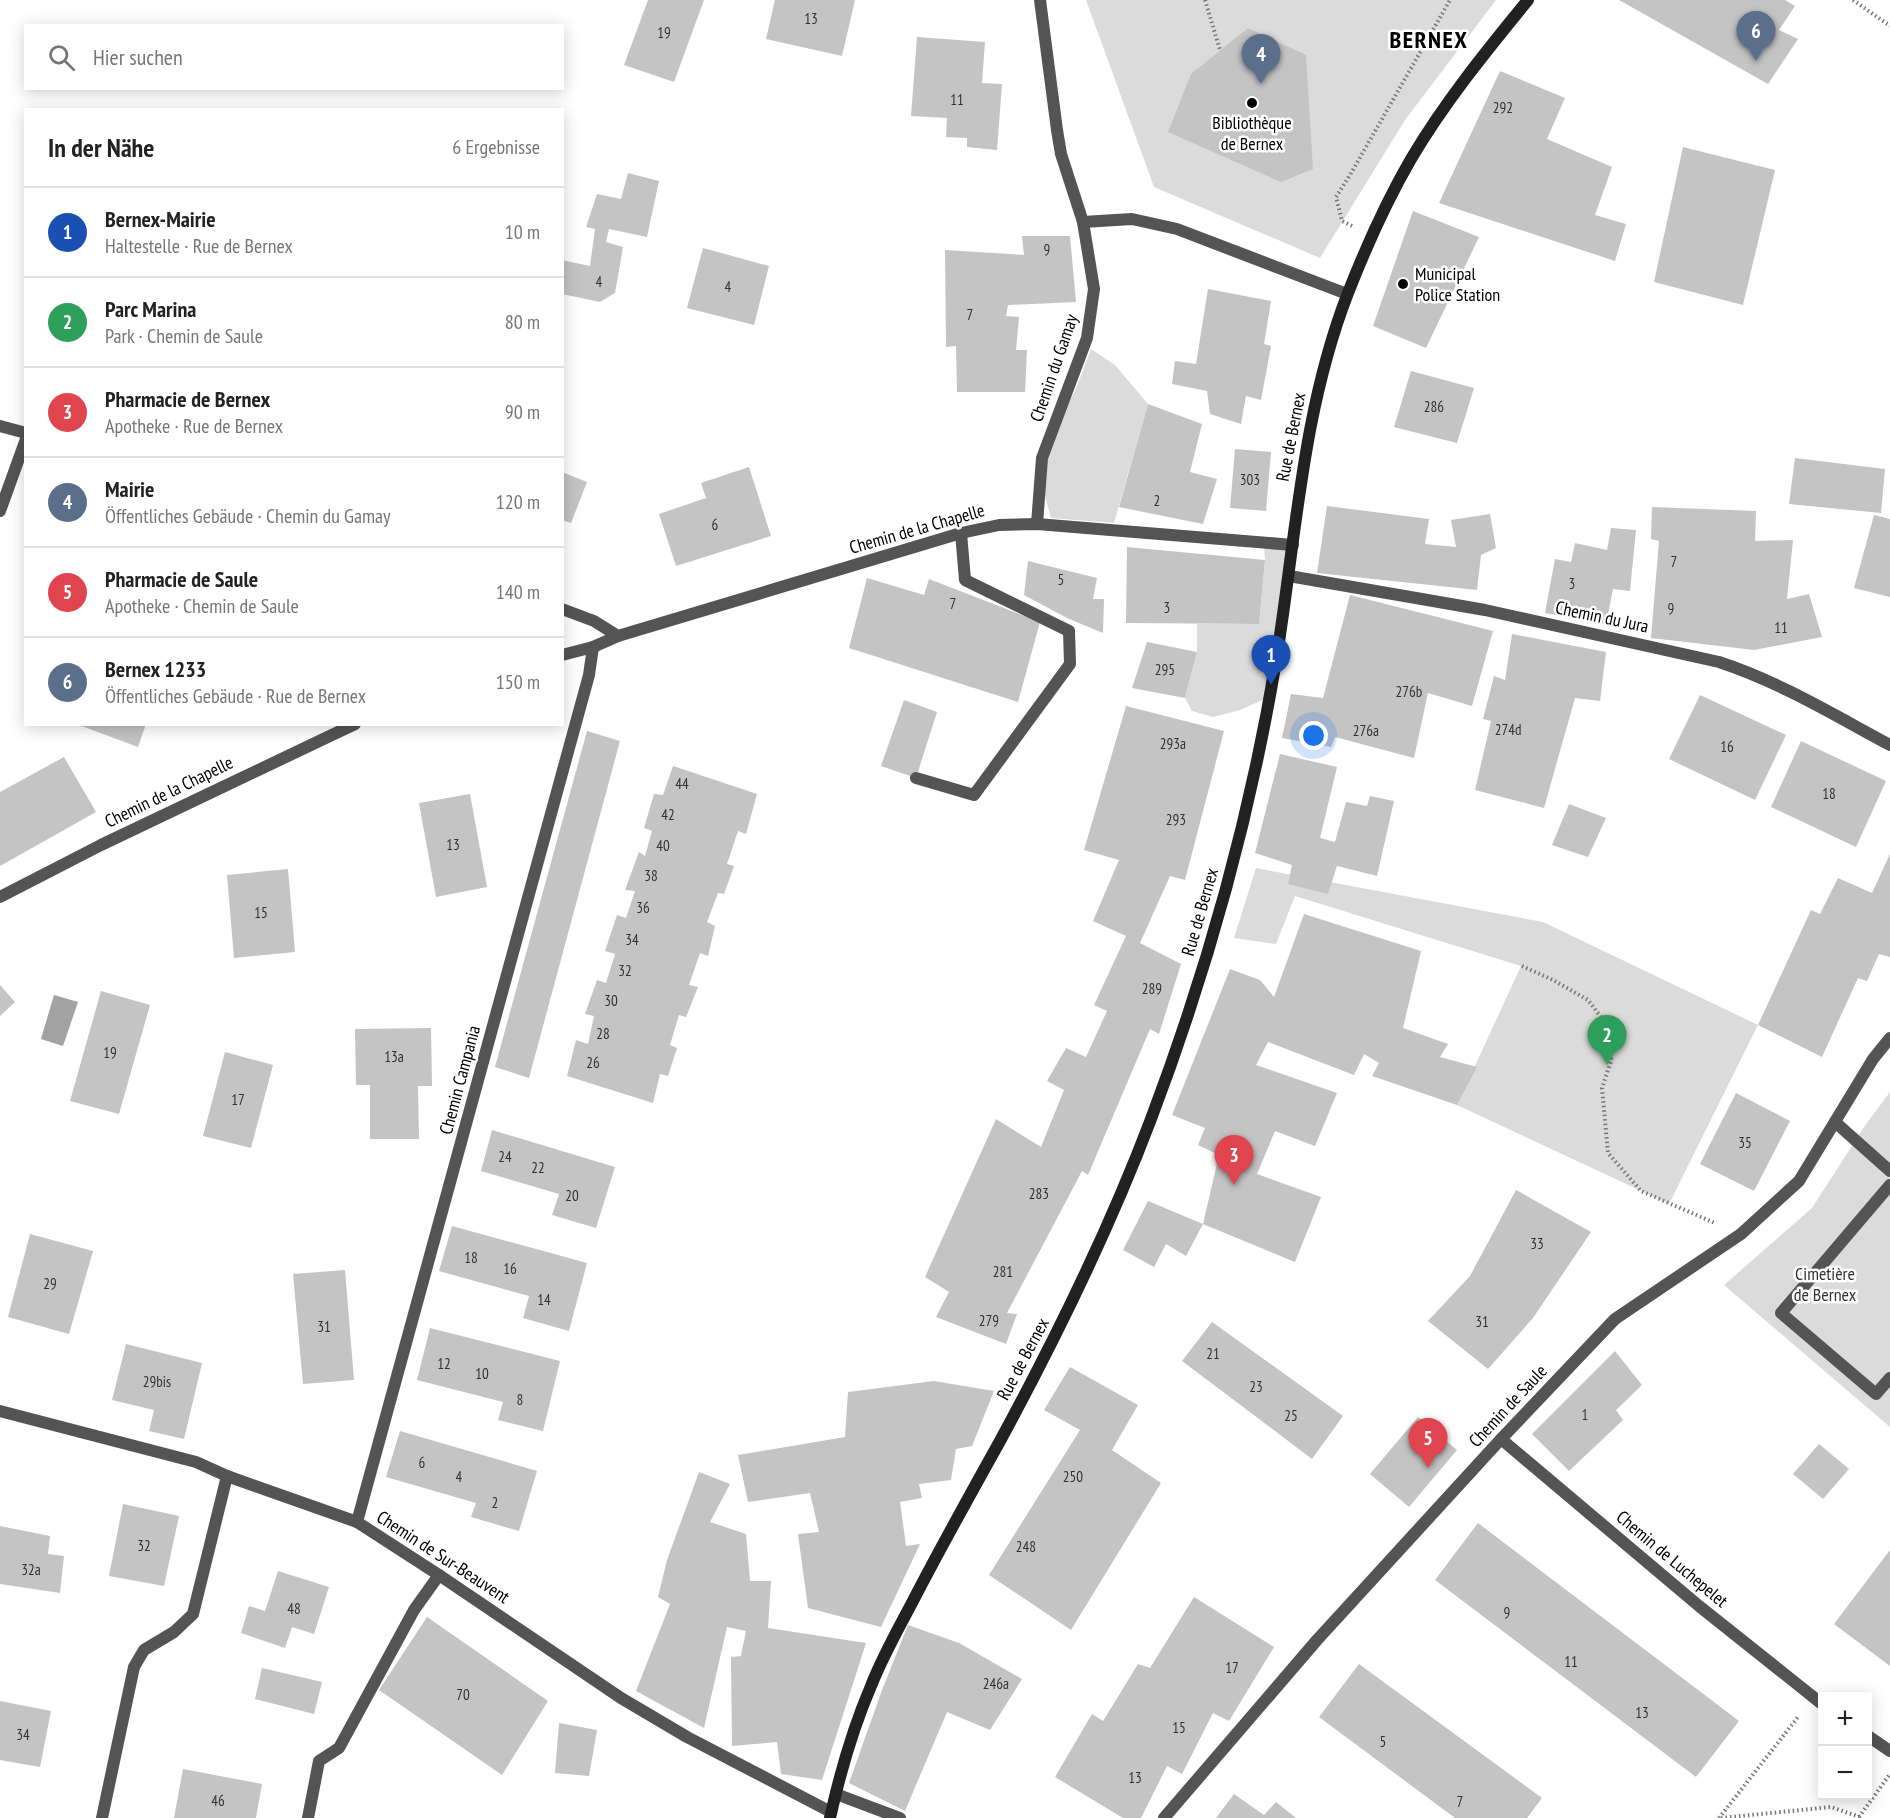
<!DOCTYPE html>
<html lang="de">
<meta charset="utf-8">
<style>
:root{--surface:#fff;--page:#f2f2f2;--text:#222;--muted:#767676;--line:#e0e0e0;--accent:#000}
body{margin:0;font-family:"PT Sans Narrow",sans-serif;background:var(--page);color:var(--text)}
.controls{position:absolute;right:18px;bottom:18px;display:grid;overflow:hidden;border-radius:0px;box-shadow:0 3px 15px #0003}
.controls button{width:54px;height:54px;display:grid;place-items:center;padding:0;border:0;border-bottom:2px solid var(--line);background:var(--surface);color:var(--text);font:30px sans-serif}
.you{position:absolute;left:1314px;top:736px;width:21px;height:21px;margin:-15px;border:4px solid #fff;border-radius:50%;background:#1a73e8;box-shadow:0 0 0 9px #1a73e833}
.badge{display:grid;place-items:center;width:39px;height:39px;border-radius:50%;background:var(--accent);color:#fff;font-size:20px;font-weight:700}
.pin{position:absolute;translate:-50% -50px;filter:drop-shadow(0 2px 3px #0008)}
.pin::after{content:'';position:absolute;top:32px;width:21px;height:18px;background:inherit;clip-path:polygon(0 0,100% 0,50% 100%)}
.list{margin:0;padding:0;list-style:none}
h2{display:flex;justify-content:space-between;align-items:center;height:78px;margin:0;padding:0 24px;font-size:26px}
h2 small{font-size:20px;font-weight:400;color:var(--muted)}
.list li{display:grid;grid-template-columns:39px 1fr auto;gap:18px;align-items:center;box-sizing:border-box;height:90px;padding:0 24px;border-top:2px solid var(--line)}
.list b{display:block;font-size:22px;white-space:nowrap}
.list p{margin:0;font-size:20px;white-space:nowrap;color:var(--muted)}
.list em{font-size:20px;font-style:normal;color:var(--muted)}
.icon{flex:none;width:33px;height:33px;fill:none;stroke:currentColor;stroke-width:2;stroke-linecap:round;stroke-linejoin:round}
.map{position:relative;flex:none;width:1890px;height:1818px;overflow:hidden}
.search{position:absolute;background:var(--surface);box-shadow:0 3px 15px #0003;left:24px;top:24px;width:540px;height:66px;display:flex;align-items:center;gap:15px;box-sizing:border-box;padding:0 21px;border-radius:0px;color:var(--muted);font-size:22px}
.panel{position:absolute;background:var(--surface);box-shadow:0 3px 15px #0003;left:24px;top:108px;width:540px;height:618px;border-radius:0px}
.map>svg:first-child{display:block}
.green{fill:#dbdbdb}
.water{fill:#a2a2a2}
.building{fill:#c4c4c4}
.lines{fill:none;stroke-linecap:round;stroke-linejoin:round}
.path{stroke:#767676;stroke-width:4;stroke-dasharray:1.5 3;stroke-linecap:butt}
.lane{stroke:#545454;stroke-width:12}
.street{stroke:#545454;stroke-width:12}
.secondary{stroke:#212121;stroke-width:12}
.poi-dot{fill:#000;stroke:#fff;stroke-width:2}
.labels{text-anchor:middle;stroke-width:5;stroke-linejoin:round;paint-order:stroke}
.number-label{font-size:15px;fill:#313131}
.poi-label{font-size:18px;fill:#000;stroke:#fff}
.street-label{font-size:18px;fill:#000;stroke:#fff}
.park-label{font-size:18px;fill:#323232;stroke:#fff}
.district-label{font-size:24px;font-weight:bold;letter-spacing:1.5px;fill:#000;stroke:#fff}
</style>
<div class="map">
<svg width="1890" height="1818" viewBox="0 0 1890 1818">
<rect width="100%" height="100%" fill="#fff"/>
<!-- green -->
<g class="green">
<path d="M1086,0H1496L1405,120L1320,258L1154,187Z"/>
<path d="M1091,349L1115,365L1148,404L1114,523L1051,518L1045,496L1044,474L1054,433L1077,386Z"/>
<path d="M1264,545L1288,548L1265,699L1240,710L1213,717L1192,711L1185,698L1197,652V624H1259L1265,560Z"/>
<path d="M1256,868L1543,922L1758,1025L1669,1204L1457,1105L1521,966L1295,896L1276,944L1234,938Z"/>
<path d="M1890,1092V1427L1724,1285L1812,1208L1866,1124Z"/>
</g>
<!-- water -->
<path class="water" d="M54,995L78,1002L63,1046L41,1039Z"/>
<!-- building -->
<g class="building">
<path d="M648,0H704L674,82L624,65Z"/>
<path d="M775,0H855L842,56L766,39Z"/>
<path d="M1619,0H1785L1795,6L1779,30L1798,39L1768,84Z"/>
<path d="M1248,28L1306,55L1313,169L1281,182L1168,132L1191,74Z"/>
<path d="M917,37L985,42L982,83L1002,84L997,150L967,147V138L946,137L947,118L911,116Z"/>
<path d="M1500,71L1565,98L1547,139L1612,167L1595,215L1626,224L1615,261L1439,203Z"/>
<path d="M1683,147L1775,170L1743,305L1654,282Z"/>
<path d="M628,173L659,181L647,237L609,229L606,242L623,247L615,293L600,302L562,294V260L590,266L595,229L586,227L597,194L621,199Z"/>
<path d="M1413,211L1479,237L1426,348L1373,326Z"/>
<path d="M1022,236H1070L1076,302L1008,305L1006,316L1019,317L1016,350H1027L1025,392H957L956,346L946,347L945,250L1024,255Z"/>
<path d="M703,248L769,266L754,325L687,308Z"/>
<path d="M1208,289L1271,301L1264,344L1271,346L1261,400L1246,396L1241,424L1210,414L1207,391L1172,384L1175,361L1196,364Z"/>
<path d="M1411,371L1474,388L1457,443L1394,427Z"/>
<path d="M1148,404L1202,424L1190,472L1217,479L1203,524L1119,507Z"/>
<path d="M1235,449L1271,452L1266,511L1230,508Z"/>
<path d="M1795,458L1885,469L1881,513L1789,504Z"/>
<path d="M749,467L771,536L676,566L659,514L706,498L701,483Z"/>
<path d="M562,472L587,482L571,523L562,520Z"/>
<path d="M1327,506L1429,519L1425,544L1456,547L1451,520L1490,514L1496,548L1481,555L1477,590L1317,573Z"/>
<path d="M1652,507L1756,511L1755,541L1793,540L1787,599L1809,594L1822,637L1754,650L1651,638L1659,541L1651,539Z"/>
<path d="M1874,515L1890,519V597L1854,588Z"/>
<path d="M1611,528L1636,530L1630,591L1613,589L1606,624L1545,613L1555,559L1571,562L1575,543L1607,550Z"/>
<path d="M1127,547L1265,560L1259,624L1126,623Z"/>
<path d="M1028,561L1097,578L1093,599H1104L1103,633L1067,618L1024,595Z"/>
<path d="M867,578L924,595L929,579L1040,622L1018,702L849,648Z"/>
<path d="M1350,595L1493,631L1472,706L1428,693L1414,758L1335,737L1331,747L1282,738L1291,694L1323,698Z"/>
<path d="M1512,634L1606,652L1600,701L1575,698L1544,808L1475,790L1491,721L1483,719L1494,676L1505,680Z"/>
<path d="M1147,642L1197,652L1185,698L1132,688Z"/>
<path d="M1700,695L1786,735L1755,800L1669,759Z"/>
<path d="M904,700L937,712L916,778L881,766Z"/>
<path d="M1126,706L1224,731L1185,880L1170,876L1140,943L1181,964L1159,1034L1150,1029L1088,1175L1082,1171L1007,1313L1017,1314L1006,1344L936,1317L949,1292L925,1277L996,1119L1041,1147L1064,1090L1047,1081L1066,1048L1086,1057L1107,1011L1094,1005L1126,936L1093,921L1119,860L1084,850Z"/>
<path d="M76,724H146L138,747Z"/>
<path d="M587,731L620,741L529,1078L495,1067Z"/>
<path d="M1801,741L1886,781L1856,847L1771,807Z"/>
<path d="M1280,754L1337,767L1320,838L1335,842L1346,802L1367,806L1370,796L1394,801L1377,876L1337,866L1328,894L1288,884L1292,865L1255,853Z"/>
<path d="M64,757L96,812L0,866V792Z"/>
<path d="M673,766L757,794L746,834L738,831L727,864L734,866L724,894L718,893L707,922L715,926L708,956L700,953L689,985L698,987L686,1017L679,1015L670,1045L677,1048L668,1076L660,1074L653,1103L567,1076L576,1040L588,1044L594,1016L585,1014L597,980L606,983L615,954L605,951L617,915L626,918L635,891L625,890L639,852L645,856L652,831L644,828L654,794L663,795Z"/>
<path d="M470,794L487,887L436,897L419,803Z"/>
<path d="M1569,804L1606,818L1588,857L1552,845Z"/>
<path d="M1890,854V957L1879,954L1867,981L1858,978L1822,1057L1758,1025L1811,910L1820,914L1838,878L1872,893Z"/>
<path d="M288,869L295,952L234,958L227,875Z"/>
<path d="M1304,914L1421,951L1403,1028L1448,1044L1440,1057L1477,1067L1457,1105L1372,1076L1379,1063L1364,1054L1354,1075L1268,1042L1256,1065L1337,1093L1315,1146L1275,1131L1257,1174L1321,1197L1295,1262L1203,1224L1219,1155L1198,1145L1205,1128L1172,1115L1230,969L1260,980L1274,997Z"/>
<path d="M0,985L15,1002L0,1016Z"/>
<path d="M101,991L150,1005L119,1114L70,1101Z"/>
<path d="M431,1028L432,1086H418L419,1139H370V1085H356L355,1029Z"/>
<path d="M225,1052L273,1065L251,1148L203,1136Z"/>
<path d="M1736,1093L1790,1121L1754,1191L1700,1164Z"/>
<path d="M492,1130L615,1167L596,1228L552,1215L559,1194L481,1171Z"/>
<path d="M1516,1190L1591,1232L1533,1318L1488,1369L1428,1321L1470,1276Z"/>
<path d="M1148,1201L1203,1224L1186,1256L1166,1244L1154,1267L1123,1250Z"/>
<path d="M452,1226L587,1263L569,1331L523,1318L529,1296L439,1271Z"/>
<path d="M30,1234L93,1251L69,1334L8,1317Z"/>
<path d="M345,1270L354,1380L303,1384L293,1274Z"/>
<path d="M1212,1322L1343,1416L1312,1459L1182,1361Z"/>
<path d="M430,1328L560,1361L543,1431L498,1420L503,1402L417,1380Z"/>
<path d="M126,1344L202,1363L184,1439L149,1431L154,1410L112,1400Z"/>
<path d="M1615,1351L1642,1385L1616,1410L1623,1420L1569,1471L1532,1434Z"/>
<path d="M1070,1367L1138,1405L1112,1450L1161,1483L1071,1630L989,1575L1080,1430L1044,1410Z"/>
<path d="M934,1381L994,1391L972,1446L956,1449L951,1480L919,1484L922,1498L900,1502L906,1546L920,1544L881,1627L808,1608L798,1534L819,1532L810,1493L748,1502L738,1455L845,1437L848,1392Z"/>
<path d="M1418,1417L1457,1450L1409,1507L1370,1474Z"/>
<path d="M400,1431L537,1471L519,1531L471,1517L476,1503L386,1477Z"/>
<path d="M1819,1444L1849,1469L1823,1499L1793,1474Z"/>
<path d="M699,1472L730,1484L710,1522L746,1534L750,1581H771L768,1628L866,1643L822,1780L781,1774L777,1742L732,1746L731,1657L741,1656L746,1631L727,1627L704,1728L636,1691L670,1604L658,1597L667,1560Z"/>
<path d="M123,1504L179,1516L164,1586L109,1576Z"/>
<path d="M1478,1523L1739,1721L1696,1777L1435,1580Z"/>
<path d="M0,1526L50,1536L48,1554L64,1556L60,1593L0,1584Z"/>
<path d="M1890,1550V1666L1834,1624Z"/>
<path d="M278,1571L329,1587L314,1634L292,1627L285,1648L241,1633L249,1606L265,1611Z"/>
<path d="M1194,1597L1274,1647L1229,1721L1213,1713L1182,1774L1167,1766L1141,1818H1123L1055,1777L1092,1714L1103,1721L1138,1664L1150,1668Z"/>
<path d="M427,1617L548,1701L502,1775L379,1690Z"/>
<path d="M908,1625L959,1643L1022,1679L990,1730L947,1712L905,1811L849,1783L882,1690Z"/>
<path d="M1359,1664L1542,1798L1527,1818H1455L1319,1717Z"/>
<path d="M262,1668L322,1682L314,1714L255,1699Z"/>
<path d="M0,1701L51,1711L40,1767L0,1760Z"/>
<path d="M559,1723L597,1730L589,1776L555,1773Z"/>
<path d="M183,1769L262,1784L256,1818H174Z"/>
<path d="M1234,1794L1264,1815L1276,1802L1296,1818H1216Z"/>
</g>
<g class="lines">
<!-- path -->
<g class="path">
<path d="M1205,0L1220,50"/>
<path d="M1853,0L1890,26"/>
<path d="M1352,226L1342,221L1336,197L1350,175L1450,0"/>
<path d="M1522,966L1553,980L1588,1000L1610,1029L1611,1061L1602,1088L1608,1153L1641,1191L1715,1223"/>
<path d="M1859,1817L1890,1774"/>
<path d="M1719,1818L1798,1717"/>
<path d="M1721,1818L1831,1807L1860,1817"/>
</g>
<!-- lane -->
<g class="lane">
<path d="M916,778L974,795L1070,664L1069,631L965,580L961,533"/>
<path d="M1835,1122L1890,1171"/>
<path d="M1890,1185L1781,1313L1876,1394L1890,1378"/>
<path d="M836,1794L900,1818"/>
<path d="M102,1818L134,1667L144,1650L174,1632L193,1614L227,1476"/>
<path d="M308,1818L319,1761L339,1748L414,1610L439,1575"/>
</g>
<!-- street -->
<g class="street">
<path d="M1083,222L1132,219L1177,229L1347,294"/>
<path d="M0,426L26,433"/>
<path d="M0,511L26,439"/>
<path d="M1037,524L1042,458L1087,338L1094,289L1083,222L1061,154L1057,130L1040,0"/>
<path d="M1289,576L1485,610L1719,662C1780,682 1834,715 1890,745"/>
<path d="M562,609L594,621L618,636"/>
<path d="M562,655L593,647L618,636L961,533L999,525L1037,524L1293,545"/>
<path d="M0,897L101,845L355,724"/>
<path d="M0,1411L196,1462L227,1476L357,1522L439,1575L621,1698L687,1737L831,1812"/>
<path d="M1501,1439L1699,1606L1822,1704"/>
<path d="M357,1522L589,675L593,647"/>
<path d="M1868,1736L1890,1751"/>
<path d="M1164,1818L1317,1640L1501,1439L1615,1319L1741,1234L1799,1181L1873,1059L1890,1038"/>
</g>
<!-- secondary -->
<path class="secondary" d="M830,1818C840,1773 853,1728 871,1686C883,1655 900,1626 915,1597C942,1545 971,1493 1000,1441C1057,1336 1109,1230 1151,1119C1207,971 1250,817 1276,661C1296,538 1302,411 1348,293C1366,247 1386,202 1411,159C1444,103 1487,50 1528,0"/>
</g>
<!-- markers -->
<g class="poi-dot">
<circle cx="1252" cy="103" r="6"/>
<circle cx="1403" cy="284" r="6"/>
</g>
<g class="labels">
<!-- number labels -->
<g class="number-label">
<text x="811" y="24">13</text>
<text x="664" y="38">19</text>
<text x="957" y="105">11</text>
<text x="1503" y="113">292</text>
<text x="1047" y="255">9</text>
<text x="599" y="287">4</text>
<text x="728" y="292">4</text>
<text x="970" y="320">7</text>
<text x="1434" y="412">286</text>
<text x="1250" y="485">303</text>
<text x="1157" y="506">2</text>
<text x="715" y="530">6</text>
<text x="1674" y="567">7</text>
<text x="1061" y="585">5</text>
<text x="1572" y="589">3</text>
<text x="953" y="609">7</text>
<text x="1167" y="613">3</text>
<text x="1671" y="614">9</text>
<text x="1781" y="633">11</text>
<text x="1165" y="675">295</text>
<text x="1409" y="697">276b</text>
<text x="1508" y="735">274d</text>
<text x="1366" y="736">276a</text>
<text x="1173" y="749">293a</text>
<text x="1727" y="752">16</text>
<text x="682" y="789">44</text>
<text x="1829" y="799">18</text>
<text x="668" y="820">42</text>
<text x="1176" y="825">293</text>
<text x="453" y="850">13</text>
<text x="663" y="851">40</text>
<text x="651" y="881">38</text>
<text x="643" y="913">36</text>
<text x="261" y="918">15</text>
<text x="632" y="945">34</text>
<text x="625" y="976">32</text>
<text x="1152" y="994">289</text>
<text x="611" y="1006">30</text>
<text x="603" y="1039">28</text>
<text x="110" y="1058">19</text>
<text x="394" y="1062">13a</text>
<text x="593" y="1068">26</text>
<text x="238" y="1105">17</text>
<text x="1745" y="1148">35</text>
<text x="505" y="1162">24</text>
<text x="538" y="1173">22</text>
<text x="1039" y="1199">283</text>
<text x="572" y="1201">20</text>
<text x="1537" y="1249">33</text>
<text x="471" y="1263">18</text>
<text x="510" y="1274">16</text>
<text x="1003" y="1277">281</text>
<text x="50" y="1289">29</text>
<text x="544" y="1305">14</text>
<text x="989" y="1326">279</text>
<text x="1482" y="1327">31</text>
<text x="324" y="1332">31</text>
<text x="1213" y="1359">21</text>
<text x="444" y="1369">12</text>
<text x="482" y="1379">10</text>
<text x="157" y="1387">29bis</text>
<text x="1256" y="1392">23</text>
<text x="520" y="1405">8</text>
<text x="1585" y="1420">1</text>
<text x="1291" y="1421">25</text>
<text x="422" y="1468">6</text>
<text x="459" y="1482">4</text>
<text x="1073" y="1482">250</text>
<text x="495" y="1508">2</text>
<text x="144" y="1551">32</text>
<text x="1026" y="1552">248</text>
<text x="31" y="1575">32a</text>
<text x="294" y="1614">48</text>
<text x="1507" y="1618">9</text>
<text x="1571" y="1667">11</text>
<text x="1232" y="1673">17</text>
<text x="996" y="1689">246a</text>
<text x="463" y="1700">70</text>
<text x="1642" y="1718">13</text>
<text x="1179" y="1733">15</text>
<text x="23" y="1740">34</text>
<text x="1383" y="1747">5</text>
<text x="1135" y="1783">13</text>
<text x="218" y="1806">46</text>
<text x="1460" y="1807">7</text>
</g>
<!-- poi labels -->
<g class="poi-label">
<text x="1252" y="129">Bibliothèque<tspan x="1252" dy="21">de Bernex</tspan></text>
<text x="1415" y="280" text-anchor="start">Municipal<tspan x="1415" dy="21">Police Station</tspan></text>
</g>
<!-- street labels -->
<g class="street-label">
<text transform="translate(1054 368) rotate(-71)" y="6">Chemin du Gamay</text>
<text transform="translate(1291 437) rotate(-79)" y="6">Rue de Bernex</text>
<text transform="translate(917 529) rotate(-16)" y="6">Chemin de la Chapelle</text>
<text transform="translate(1602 617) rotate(12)" y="6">Chemin du Jura</text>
<text transform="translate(169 792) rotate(-26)" y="6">Chemin de la Chapelle</text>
<text transform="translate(1200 912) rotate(-74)" y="6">Rue de Bernex</text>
<text transform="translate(460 1080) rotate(-75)" y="6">Chemin Campania</text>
<text transform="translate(1023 1359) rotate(-62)" y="6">Rue de Bernex</text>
<text transform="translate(1508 1406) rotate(-47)" y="6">Chemin de Saule</text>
<text transform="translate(443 1557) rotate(33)" y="6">Chemin de Sur-Beauvent</text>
<text transform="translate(1672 1559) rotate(40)" y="6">Chemin de Luchepelet</text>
</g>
<!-- park labels -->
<g class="park-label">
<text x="1825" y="1280">Cimetière<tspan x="1825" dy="21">de Bernex</tspan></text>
</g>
<!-- district labels -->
<g class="district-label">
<text x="1429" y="48">BERNEX</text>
</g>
</g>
</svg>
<div class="controls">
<button>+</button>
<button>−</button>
</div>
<div class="you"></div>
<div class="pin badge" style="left:1271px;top:685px;background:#1a4fb4">1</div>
<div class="pin badge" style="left:1607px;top:1065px;background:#2e9e5b">2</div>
<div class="pin badge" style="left:1234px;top:1185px;background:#e0444e">3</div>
<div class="pin badge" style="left:1261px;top:84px;background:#5c6f8a">4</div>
<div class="pin badge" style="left:1428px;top:1468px;background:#e0444e">5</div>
<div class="pin badge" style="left:1756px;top:61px;background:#5c6f8a">6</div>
<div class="search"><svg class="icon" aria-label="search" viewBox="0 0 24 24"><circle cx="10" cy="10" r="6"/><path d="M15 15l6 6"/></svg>Hier suchen</div>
<section class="panel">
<h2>In der Nähe<small>6 Ergebnisse</small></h2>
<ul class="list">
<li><span class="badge" style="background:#1a4fb4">1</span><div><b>Bernex-Mairie</b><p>Haltestelle · Rue de Bernex</p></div><em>10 m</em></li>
<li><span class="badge" style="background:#2e9e5b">2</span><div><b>Parc Marina</b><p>Park · Chemin de Saule</p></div><em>80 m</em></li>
<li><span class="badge" style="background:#e0444e">3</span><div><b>Pharmacie de Bernex</b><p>Apotheke · Rue de Bernex</p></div><em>90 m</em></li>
<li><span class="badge" style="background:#5c6f8a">4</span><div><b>Mairie</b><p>Öffentliches Gebäude · Chemin du Gamay</p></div><em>120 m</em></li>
<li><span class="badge" style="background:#e0444e">5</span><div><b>Pharmacie de Saule</b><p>Apotheke · Chemin de Saule</p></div><em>140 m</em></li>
<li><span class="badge" style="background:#5c6f8a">6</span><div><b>Bernex 1233</b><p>Öffentliches Gebäude · Rue de Bernex</p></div><em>150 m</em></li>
</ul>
</section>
</div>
